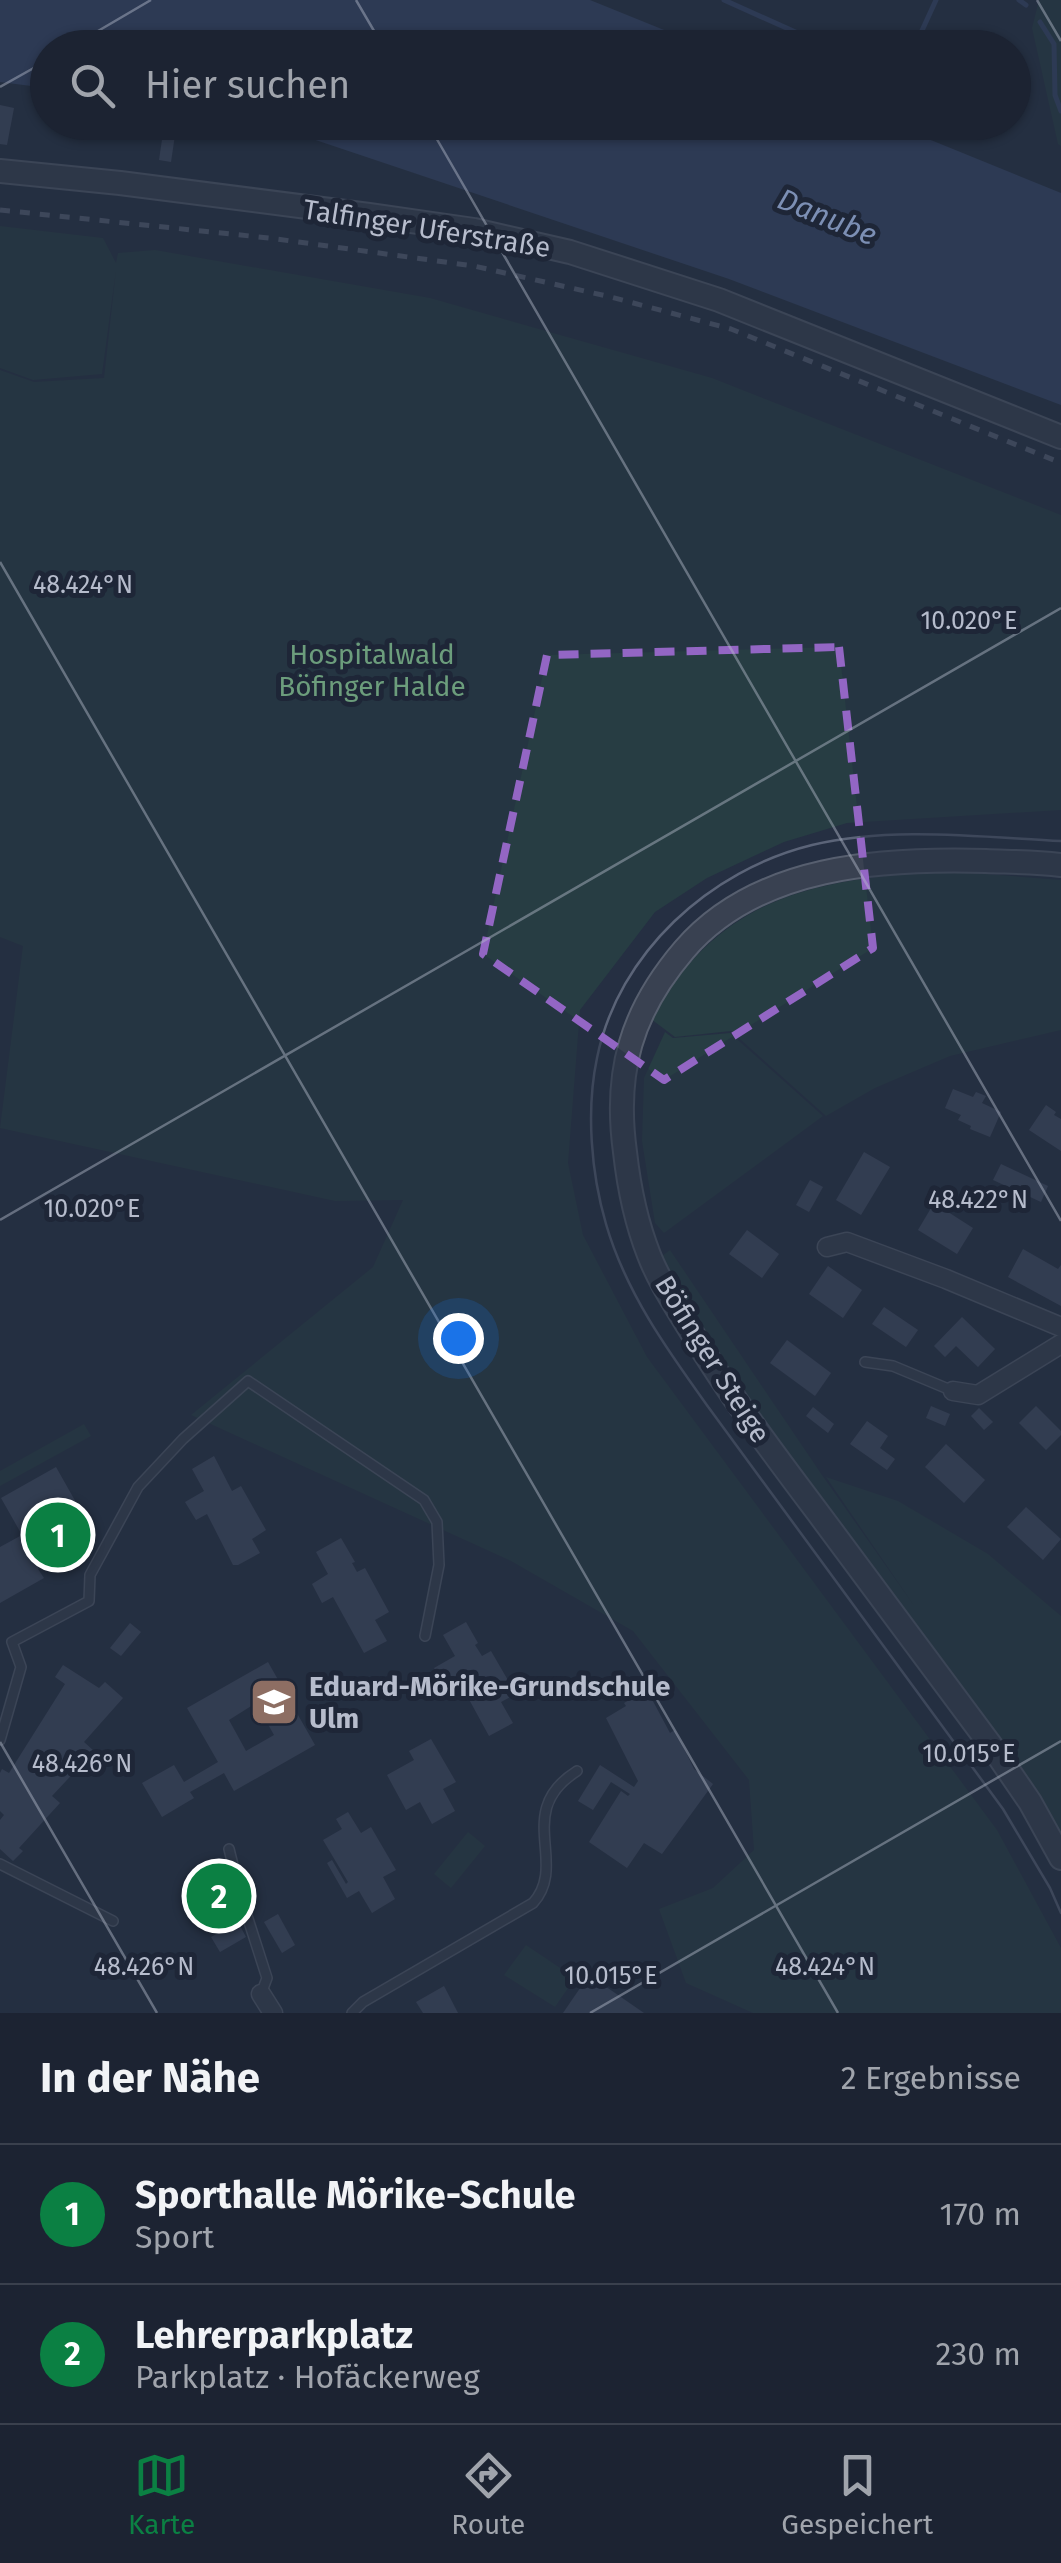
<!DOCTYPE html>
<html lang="de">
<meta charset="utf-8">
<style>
:root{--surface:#1c2332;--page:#252b3a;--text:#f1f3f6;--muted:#a0a4ac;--line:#3a404d;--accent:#0b8043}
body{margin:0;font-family:"Fira Sans",sans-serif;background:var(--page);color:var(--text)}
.you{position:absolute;left:458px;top:1338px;width:35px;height:35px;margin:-25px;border:8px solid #fff;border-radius:50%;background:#1a73e8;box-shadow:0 0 0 15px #1a73e833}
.badge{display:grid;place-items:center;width:65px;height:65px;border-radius:50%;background:var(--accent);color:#fff;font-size:32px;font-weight:700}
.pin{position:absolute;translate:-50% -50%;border:5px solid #fff;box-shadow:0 2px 10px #0006}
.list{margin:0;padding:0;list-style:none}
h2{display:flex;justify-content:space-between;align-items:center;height:130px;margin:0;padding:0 40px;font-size:42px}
h2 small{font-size:32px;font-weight:400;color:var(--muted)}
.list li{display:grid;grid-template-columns:65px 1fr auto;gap:30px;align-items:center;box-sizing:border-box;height:140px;padding:0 40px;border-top:2px solid var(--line)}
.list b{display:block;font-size:38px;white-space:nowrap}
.list p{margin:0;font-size:32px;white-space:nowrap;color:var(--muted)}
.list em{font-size:32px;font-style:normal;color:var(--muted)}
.icon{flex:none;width:55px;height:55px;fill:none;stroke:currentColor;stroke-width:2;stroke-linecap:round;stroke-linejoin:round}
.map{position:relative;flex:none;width:1061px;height:2013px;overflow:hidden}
.search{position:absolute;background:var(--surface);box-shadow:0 2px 8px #0004;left:30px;right:30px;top:30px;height:110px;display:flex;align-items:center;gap:25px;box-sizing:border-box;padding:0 35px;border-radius:55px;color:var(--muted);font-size:38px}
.sheet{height:410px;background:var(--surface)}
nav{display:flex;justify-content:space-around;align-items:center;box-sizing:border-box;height:140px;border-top:2px solid var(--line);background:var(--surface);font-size:28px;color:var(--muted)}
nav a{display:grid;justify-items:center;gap:5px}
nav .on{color:var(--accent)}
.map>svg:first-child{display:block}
.green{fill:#273d43}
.water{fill:#38486a}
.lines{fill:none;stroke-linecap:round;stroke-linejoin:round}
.stream{stroke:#38486a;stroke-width:5}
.building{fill:#444e64;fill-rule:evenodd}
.service-casing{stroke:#575f6f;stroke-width:12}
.minor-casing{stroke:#575f6f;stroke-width:21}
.tertiary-casing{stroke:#575f6f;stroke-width:26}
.service{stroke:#394151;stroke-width:9}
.minor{stroke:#394151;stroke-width:18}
.tertiary{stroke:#394151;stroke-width:22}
.tram{stroke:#5b6478;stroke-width:2.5}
.rail{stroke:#5b6478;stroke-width:5;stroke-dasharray:10 10;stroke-linecap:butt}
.marked{fill:none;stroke:#9366c4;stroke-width:8;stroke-dasharray:20 12;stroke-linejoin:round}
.ticks{fill:none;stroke:#b6bccc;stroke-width:2.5;stroke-opacity:0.45}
.labels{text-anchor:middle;stroke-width:10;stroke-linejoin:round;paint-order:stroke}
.street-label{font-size:28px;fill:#b6bccc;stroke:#1e2637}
.park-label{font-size:28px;fill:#6c9d7c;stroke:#1e2637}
.poi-label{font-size:28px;font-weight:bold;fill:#b6bccc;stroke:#1e2637;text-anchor:start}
.water-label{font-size:30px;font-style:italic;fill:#7c8fb4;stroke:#1e2637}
.ticks-label{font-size:25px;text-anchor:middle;fill:#b6bccc;stroke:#1e2637;stroke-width:10;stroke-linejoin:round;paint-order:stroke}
</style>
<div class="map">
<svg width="1061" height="2013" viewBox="0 0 1061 2013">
<rect width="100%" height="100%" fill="#252f42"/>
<!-- green -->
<g class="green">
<path d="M1039,0H1061V146L1058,144L1032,28Z"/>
<path d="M0,226L103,238L116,263L118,253L155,250L430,298L712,378L1061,515V810L847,823L784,842L707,878L655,912L580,1010L568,1163L583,1235L647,1357L997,1830L1061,1948V2013H753L686,1983L659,1909L713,1888L754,1850L749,1780L633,1631L511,1561L191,1415L373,1267L403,1200L335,1201L0,1128L23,946L0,937V370L34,382L104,378L116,270L102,374L33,380L0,368Z"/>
<path d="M948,871L1061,880V1030L950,1056L875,1088L826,1116L731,1031L675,1037L651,1019C721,894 816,879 948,871Z"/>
<path d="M665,1032L673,1038L730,1033L823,1116L664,1233L655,1223L642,1141L644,1078Z"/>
<path d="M670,1250L822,1475L915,1607L826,1477L898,1501L988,1554L1061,1616V1837L797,1470L693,1318L662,1256Z"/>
<path d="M84,1424L91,1436L0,1486V1471Z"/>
<path d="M468,1832L485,1846L451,1888L434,1874Z"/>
<path d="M526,1945L575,1978L555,2007L504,1975Z"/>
</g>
<!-- water -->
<g class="water">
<path d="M0,0H590L706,47L48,48L47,88L0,82Z"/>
<path d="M265,123H889L1061,193V405L729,279Z"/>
</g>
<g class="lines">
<!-- stream -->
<g class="stream">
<path d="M724,0L831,48"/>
<path d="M1019,0L1026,5"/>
<path d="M1040,22L1054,44L1055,95L1061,111"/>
<path d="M914,48L936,0"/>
</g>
</g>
<!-- building -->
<g class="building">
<path d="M0,105L14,108L7,145L0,144Z"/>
<path d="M163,133L175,135L171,162L159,160Z"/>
<path d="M953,1089L973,1097L976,1092L986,1096L982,1103L1001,1112L990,1137L970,1129L971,1126L958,1120L961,1115L945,1108Z"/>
<path d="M1046,1105L1056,1112L1054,1115L1061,1119V1151L1029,1130Z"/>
<path d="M864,1152L890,1167L861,1215L836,1200Z"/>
<path d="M1001,1164L1048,1186L1041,1202L993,1180Z"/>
<path d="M810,1180L823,1187L809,1212L796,1205Z"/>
<path d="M934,1203L973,1228L957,1254L918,1230Z"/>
<path d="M747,1230L779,1254L762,1278L729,1254Z"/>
<path d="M1023,1249L1058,1269L1061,1265V1306L1008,1277Z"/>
<path d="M828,1266L862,1290L843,1318L809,1294Z"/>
<path d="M884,1307L918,1330L906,1347L872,1324Z"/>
<path d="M962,1317L995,1349L978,1367L956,1346L945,1357L934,1346Z"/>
<path d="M787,1340L831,1373L815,1396L770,1363Z"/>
<path d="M931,1406L950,1414L945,1426L926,1418Z"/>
<path d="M1036,1406L1061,1431V1435L1046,1450L1019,1423Z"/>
<path d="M813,1407L834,1424L828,1433L806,1416Z"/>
<path d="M979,1408L993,1422L984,1430L971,1416Z"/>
<path d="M867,1421L888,1436L880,1448L895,1459L887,1470L850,1444Z"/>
<path d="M946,1444L985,1480L964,1503L925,1467Z"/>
<path d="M214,1456L232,1491L241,1486L266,1530L252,1539L260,1553L238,1565H233L207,1514L196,1520L185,1502L204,1491L192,1469Z"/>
<path d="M56,1467L95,1536L38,1569L44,1578L0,1603V1547L22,1535L1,1498Z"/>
<path d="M1026,1507L1061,1539L1043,1560L1007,1527Z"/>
<path d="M341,1538L355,1562L352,1563L357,1572L365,1568L389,1612L375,1620L387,1641L364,1653L333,1597L322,1603L312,1584L328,1574L316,1552Z"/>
<path d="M466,1622L478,1643L475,1645L482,1656L491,1651L516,1694L501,1702L513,1723L489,1736L459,1681L446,1688L434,1668L455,1656L443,1635Z"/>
<path d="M130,1623L141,1632L121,1656L110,1648Z"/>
<path d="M268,1662L315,1745L234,1791L224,1773L190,1792L194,1798L162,1817L142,1783L174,1765L184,1782L218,1762L187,1708ZM256,1703L274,1735L246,1751L229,1720Z"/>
<path d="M63,1665L99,1688L105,1682L123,1698L84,1742L94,1751L52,1796L60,1803L19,1848L23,1851L13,1861L0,1849V1820L4,1815L0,1811V1773L2,1769L9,1773L65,1684L55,1677Z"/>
<path d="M647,1690L670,1733L675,1730L694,1769L713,1784L662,1854L644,1843L627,1868L589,1842L621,1791L628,1796L630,1794L611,1782L593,1810L578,1801L600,1765L634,1787L638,1781L606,1718L626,1706L624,1703Z"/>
<path d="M431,1739L456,1782L443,1789L455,1811L432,1824L420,1802L406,1810L387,1775L414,1760L409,1751Z"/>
<path d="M348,1812L361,1833L371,1827L396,1870L383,1877L395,1899L372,1913L359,1891L347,1898L327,1863L332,1860L346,1884L348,1882L323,1840L342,1829L336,1819Z"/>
<path d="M278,1914L295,1945L282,1953L264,1922Z"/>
<path d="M238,1922L246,1937L220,1952L211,1937Z"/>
<path d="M589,1975L644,2013H563Z"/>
<path d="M444,1986L458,2013H423L416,2002Z"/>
</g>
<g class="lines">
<!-- service casing -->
<g class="service-casing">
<g id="service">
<path d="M865,1362L893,1366L953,1391"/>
<path d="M0,1740L21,1667L12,1642L89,1601L90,1575L138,1487L183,1439L248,1381L424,1500L437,1522L439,1565L425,1636"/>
<path d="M229,1849L241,1897L267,1978L261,1994"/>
<path d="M0,1864L113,1921"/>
<path d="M352,2013L363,2002L533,1903C569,1863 513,1811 577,1771"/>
</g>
</g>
<!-- minor casing -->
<g class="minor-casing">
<g id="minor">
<path d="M827,1247L847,1242L946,1279L1061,1327"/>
<path d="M953,1391L978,1395L1061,1344"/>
<path d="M261,1994L273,2013"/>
</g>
</g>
<!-- tertiary casing -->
<g class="tertiary-casing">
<g id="tertiary">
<path d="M0,171L120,183L369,215L474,230L570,252L719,300L1061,437"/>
<path d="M1061,865C1036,862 1011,862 986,861C882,858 757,865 684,950C631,1012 614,1072 625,1152C629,1188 636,1222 649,1255C659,1281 675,1305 689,1328C728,1393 773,1453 819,1514C877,1593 936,1672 995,1751L1030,1802L1061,1858"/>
</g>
</g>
<!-- service -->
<use href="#service" class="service"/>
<!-- minor -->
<use href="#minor" class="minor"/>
<!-- tertiary -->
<use href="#tertiary" class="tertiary"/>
<!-- tram -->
<path class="tram" d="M1061,841C981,837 890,826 812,845C710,870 618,953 597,1058C586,1110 591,1173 606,1224C626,1293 668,1351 709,1408L1003,1809L1050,1888L1061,1913"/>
<!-- rail -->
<path class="rail" d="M0,210L269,238L474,266L611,297L731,329L1061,463"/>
</g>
<!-- marked area -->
<path d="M0 0H1061V2013H0ZM839,647L873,948L664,1080L483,954L547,655Z" fill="#252f42" fill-opacity=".55" fill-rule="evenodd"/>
<path class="marked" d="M839,647L873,948L664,1080L483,954L547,655Z"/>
<!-- ticks -->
<path class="ticks" d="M356,0L384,48M1037,0L1061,41M69,48L151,0M0,87L48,60M427,122L1061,1221M0,562L838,2013M0,1220L1061,608M0,1742L157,2013M590,2013L1061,1741"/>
<!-- icons -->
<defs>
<g id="school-square" transform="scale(2.5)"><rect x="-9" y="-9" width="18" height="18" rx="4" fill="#8d6e63" stroke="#1e2637"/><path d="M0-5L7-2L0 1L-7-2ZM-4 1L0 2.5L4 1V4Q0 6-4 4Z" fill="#fff"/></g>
</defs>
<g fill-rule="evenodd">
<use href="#school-square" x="274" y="1702"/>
</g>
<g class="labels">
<!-- street labels -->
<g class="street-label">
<text transform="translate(427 228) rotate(9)" y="10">Talfinger Uferstraße</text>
<text transform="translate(713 1359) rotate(58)" y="10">Böfinger Steige</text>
</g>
<!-- park labels -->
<g class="park-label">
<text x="372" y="664">Hospitalwald<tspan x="372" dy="32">Böfinger Halde</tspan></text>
</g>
<!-- poi labels -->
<g class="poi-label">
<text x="309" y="1696">Eduard-Mörike-Grundschule<tspan x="309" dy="32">Ulm</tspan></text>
</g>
<!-- water labels -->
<g class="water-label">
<text transform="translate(827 217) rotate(22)" y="10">Danube</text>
</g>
</g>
<g class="ticks-label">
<text x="83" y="593">48.424°N</text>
<text x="969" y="629">10.020°E</text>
<text x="978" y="1208">48.422°N</text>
<text x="92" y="1217">10.020°E</text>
<text x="969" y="1762">10.015°E</text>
<text x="82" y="1772">48.426°N</text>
<text x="144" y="1975">48.426°N</text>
<text x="825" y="1975">48.424°N</text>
<text x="611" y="1984">10.015°E</text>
</g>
</svg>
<div class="you"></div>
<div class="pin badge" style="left:58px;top:1535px">1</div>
<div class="pin badge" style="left:219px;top:1896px">2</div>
<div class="search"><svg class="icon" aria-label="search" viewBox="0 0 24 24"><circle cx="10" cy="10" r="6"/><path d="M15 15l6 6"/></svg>Hier suchen</div>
</div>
<section class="sheet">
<h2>In der Nähe<small>2 Ergebnisse</small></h2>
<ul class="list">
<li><span class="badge">1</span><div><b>Sporthalle Mörike-Schule</b><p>Sport</p></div><em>170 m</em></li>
<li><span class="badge">2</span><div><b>Lehrerparkplatz</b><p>Parkplatz · Hofäckerweg</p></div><em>230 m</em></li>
</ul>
</section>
<nav>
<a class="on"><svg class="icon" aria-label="map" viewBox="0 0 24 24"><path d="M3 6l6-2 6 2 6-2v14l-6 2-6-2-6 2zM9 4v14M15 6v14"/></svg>Karte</a>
<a><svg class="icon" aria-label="directions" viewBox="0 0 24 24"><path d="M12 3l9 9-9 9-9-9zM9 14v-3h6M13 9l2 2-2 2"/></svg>Route</a>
<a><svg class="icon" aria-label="saved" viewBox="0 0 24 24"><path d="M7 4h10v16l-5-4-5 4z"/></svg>Gespeichert</a>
</nav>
